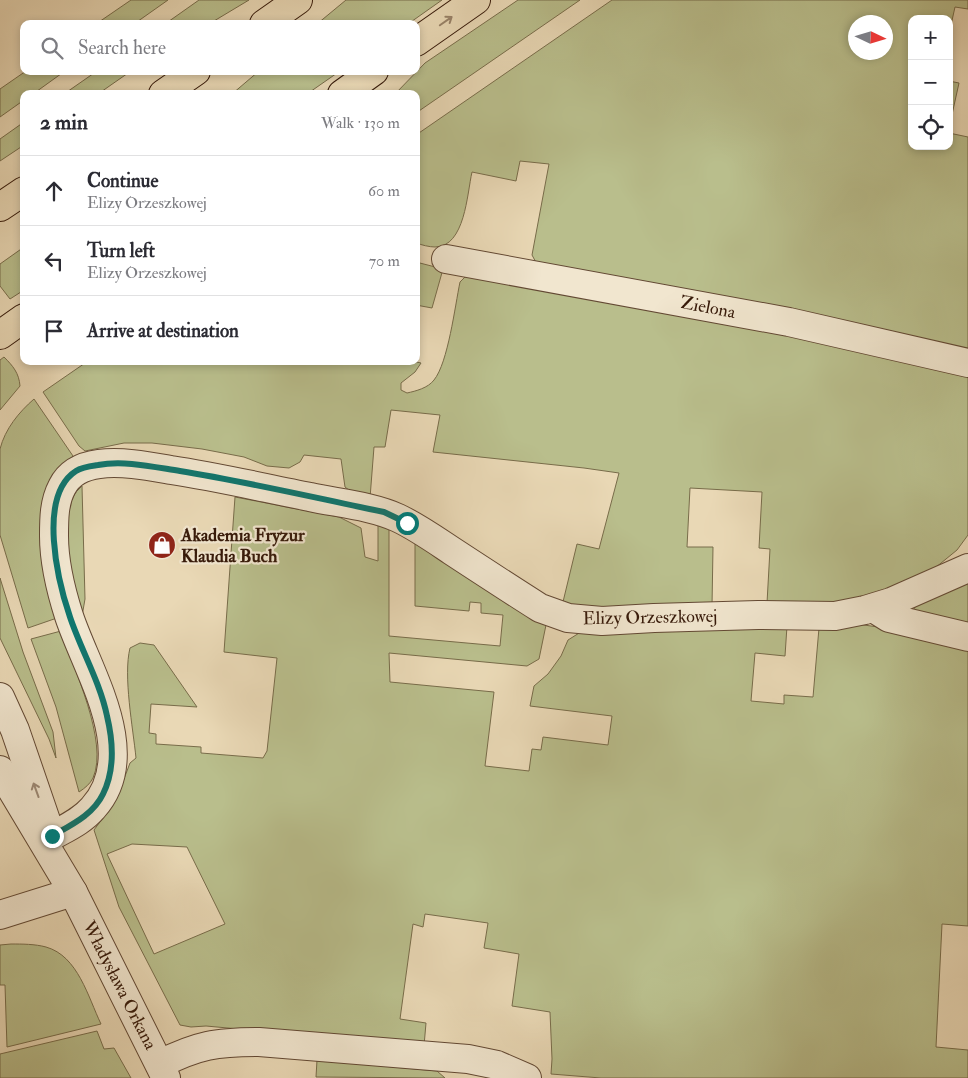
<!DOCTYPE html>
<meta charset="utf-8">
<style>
:root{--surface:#fff;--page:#f2f2f3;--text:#2b2b33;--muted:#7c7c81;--line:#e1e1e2}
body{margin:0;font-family:"IM FELL Double Pica",serif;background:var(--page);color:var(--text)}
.controls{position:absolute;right:15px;top:15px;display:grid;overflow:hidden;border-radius:10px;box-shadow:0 2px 8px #0003}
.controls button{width:45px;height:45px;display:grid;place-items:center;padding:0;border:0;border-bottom:1px solid var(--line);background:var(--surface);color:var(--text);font:25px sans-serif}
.compass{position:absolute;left:848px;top:15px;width:45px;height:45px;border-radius:50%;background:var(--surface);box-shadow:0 2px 8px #0003;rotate:94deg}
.stop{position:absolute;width:15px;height:15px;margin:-11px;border:4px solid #0f766e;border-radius:50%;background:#fff}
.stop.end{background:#0f766e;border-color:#fff;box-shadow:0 1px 5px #0008}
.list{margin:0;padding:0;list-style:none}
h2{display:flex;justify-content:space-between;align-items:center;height:65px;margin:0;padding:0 20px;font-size:21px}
h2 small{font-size:16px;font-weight:400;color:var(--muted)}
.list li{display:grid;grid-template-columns:32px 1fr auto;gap:15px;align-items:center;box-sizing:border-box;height:70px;padding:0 20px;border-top:1px solid var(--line)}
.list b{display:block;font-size:19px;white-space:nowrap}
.list p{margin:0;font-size:16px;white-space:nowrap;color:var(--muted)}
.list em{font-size:16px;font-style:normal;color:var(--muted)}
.icon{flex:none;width:28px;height:28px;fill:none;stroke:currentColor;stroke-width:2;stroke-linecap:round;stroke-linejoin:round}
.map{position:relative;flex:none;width:968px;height:1078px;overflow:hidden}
.search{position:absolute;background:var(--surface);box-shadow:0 2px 8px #0003;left:20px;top:20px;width:400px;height:55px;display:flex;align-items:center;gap:12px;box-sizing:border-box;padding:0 18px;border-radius:10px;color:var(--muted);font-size:19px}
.panel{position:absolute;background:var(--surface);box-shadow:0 2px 8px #0003;left:20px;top:90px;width:400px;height:275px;border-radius:10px}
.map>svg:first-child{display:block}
.green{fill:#b9be8c;stroke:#786c4a;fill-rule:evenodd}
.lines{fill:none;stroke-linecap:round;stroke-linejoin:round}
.minor-casing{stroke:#634934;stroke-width:30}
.major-casing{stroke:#361909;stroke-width:30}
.minor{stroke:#f1e6cf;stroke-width:28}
.major{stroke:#e9d8b5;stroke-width:28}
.oneway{stroke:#988268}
.oneway2{stroke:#9d8a76}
.route{stroke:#0f766e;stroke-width:6}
.labels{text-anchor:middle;stroke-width:4.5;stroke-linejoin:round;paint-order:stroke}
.street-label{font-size:18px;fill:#361909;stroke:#f1e6cf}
.poi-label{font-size:18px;font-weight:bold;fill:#361909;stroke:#f1e6cf;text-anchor:start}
</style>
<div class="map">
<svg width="968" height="1078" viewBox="0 0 968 1078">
<rect width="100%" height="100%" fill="#e9d8b5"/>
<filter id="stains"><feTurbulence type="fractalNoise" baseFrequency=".004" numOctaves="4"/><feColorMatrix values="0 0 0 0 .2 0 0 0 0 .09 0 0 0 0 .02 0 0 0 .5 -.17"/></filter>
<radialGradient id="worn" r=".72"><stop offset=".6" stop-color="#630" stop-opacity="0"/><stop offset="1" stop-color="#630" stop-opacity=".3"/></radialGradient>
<!-- green -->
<g class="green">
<path d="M131,0H168L134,24H96Z"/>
<path d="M199,0H249L209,24H165Z"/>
<path d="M346,0H442L408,24H317Z"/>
<path d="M518,0H580L416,113V94H395L425,63Z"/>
<path d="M612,0H968V9L955,7L949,34V19H912V146H949V133L968,137V535L957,550L935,568L908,581L842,606L767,603L770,549L759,548L762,492L690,488L687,547H713L712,606L618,610L562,606L577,544L599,549L619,473L584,468L433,452L440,415L391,410L385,447H374L370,498L354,494L345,487L341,459L304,455L300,462L289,468L267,466L244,457L202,449L152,443H124L85,451L79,446L43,392L88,361H412L421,363L415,372L401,383V390L407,393C416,391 428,388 434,380C448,363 455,306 460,282L465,277L539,268L532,255L549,164L520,161L516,181L472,172C467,194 465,247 435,247C429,247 422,245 416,243V135ZM856,22H886V52H856Z"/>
<path d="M26,71H65L33,94H24V100L0,117V89Z"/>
<path d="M97,71H131L98,94H64Z"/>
<path d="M259,71H340L307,94H232Z"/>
<path d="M949,81L959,83L949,128Z"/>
<path d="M24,122V145L0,161V139Z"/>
<path d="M24,247V290L10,299L0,286V264Z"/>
<path d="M416,262L443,269L432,308L416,305Z"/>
<path d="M4,357C13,366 19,373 20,386L0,410V360Z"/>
<path d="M34,399L73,456L63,465L57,618L28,628L0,535V449C5,429 19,412 34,399Z"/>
<path d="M82,486L85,599L81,622C74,587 50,512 82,486Z"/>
<path d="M235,497L339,517L361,528L365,557L378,561V524L389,527V636L500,646L503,615L481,613V603L470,602L469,611L415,606V543L546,625L539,659L527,666L389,653L390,682L494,692L485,766L529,771L532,749L541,750L543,737L608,745L612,716L530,706L534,686L548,674L561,656L568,640L584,630L633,627L783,622L857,624L913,632L918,628L917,617L913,610C924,592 950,585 968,578V926L942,924L936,1047L968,1050V1078H601L551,1074L552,1059L550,1012L512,1006L519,954L484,948L488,923L425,914L423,927L413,924L400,1019L426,1023L424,1046L206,1026L191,1027L180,1025L119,907L94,830L116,800L130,763L136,758C133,728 123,676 130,648L140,643L154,645L197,707L151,704L149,733L156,734V744L201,747V753L263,758L267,751L277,658L224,652ZM787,626L819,628L813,697L784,695V704L751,701L755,653L785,656ZM132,844L187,847L225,924L154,954L107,854Z"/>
<path d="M0,578L23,652L53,732L56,758L49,739L0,638Z"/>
<path d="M61,631C73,667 109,742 93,778C90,784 85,788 79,792L56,707L31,639Z"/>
<path d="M11,944C22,944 35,944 46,947C78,956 88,997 101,1024L7,1047L5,985H0V945Z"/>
<path d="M97,1031L104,1049L114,1048L131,1078H0V1054Z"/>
<path d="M317,1060L437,1071L445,1078L316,1077Z"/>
</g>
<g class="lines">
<!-- minor casing -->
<g class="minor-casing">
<g id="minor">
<path d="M446,259L789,322L968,363"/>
<path d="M873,608L889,618L968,637"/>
<path d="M0,697L15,730L51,835"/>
<path d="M0,770L73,892L166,1078"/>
<path d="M52,836C66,828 82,821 93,808C142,754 87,671 69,616C61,591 54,562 54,536C54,519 54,502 62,487C69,473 83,466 99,464C122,461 148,466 171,470C218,477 264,488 310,497C337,503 372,506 398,518C417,527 434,539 452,551C481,570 510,589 540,608L568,618L602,621L654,618L758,615L835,616L865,610L891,602L968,568"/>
<path d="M0,915L73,892"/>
<path d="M160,1064C198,1045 216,1042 259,1042L468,1059L497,1065L527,1078"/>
</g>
</g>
<!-- major casing -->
<g class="major-casing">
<g id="major">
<path d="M264,24L298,0"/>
<path d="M416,42L476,0"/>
<path d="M163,94L196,71"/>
<path d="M342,94L374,71"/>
<path d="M0,207L24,191"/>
<path d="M0,335L24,318"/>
</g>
</g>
<!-- minor -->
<use href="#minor" class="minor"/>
<!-- major -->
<use href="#major" class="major"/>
</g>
<!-- one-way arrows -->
<defs><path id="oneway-shaft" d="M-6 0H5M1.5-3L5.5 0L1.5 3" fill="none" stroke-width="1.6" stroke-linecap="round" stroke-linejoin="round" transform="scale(1.25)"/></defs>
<use class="oneway" href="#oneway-shaft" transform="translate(446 21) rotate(-35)"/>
<use class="oneway2" href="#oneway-shaft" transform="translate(36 790) rotate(-110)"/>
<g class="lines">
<!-- route -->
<path class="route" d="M52,836C71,825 93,815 103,794C115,770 113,741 107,716C100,682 81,650 70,617C58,582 37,496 76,471C82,467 91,466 98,465C124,460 154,467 180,471C248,482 316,498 384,512L407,523"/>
</g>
<!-- icons -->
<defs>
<g id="shop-disc" transform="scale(1.4375)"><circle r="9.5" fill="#8f2418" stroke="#f1e6cf"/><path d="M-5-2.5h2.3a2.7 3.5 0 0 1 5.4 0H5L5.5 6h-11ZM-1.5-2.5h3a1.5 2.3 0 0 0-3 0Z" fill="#fff"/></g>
</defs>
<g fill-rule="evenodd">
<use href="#shop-disc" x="162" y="545"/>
</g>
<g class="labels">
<!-- street labels -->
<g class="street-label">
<text transform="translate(708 307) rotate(11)" y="6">Zielona</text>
<text transform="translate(650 617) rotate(-1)" y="6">Elizy Orzeszkowej</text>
<text transform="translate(120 985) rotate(63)" y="6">Władysława Orkana</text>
</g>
<!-- poi labels -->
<g class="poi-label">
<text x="181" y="541">Akademia Fryzur<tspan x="181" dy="21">Klaudia Buch</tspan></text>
</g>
</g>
<rect width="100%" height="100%" filter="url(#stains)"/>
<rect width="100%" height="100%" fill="url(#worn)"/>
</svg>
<div class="controls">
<button>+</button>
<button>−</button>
<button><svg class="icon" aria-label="locate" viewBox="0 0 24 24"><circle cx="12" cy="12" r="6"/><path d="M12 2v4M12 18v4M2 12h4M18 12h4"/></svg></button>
</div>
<svg class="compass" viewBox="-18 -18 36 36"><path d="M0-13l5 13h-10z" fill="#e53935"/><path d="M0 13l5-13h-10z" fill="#7c7c81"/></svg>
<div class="stop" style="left:407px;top:523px"></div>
<div class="stop end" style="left:52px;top:836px"></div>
<div class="search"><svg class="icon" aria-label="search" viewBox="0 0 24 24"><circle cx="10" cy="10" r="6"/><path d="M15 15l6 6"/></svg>Search here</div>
<section class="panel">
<h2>2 min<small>Walk · 130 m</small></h2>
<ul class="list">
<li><svg class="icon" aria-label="ahead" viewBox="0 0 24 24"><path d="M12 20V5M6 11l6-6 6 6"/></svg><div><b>Continue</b><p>Elizy Orzeszkowej</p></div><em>60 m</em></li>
<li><svg class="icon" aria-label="left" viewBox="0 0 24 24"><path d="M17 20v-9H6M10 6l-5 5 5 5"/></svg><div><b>Turn left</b><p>Elizy Orzeszkowej</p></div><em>70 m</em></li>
<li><svg class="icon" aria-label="arrive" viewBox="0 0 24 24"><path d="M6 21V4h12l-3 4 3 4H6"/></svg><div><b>Arrive at destination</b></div></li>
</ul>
</section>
</div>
